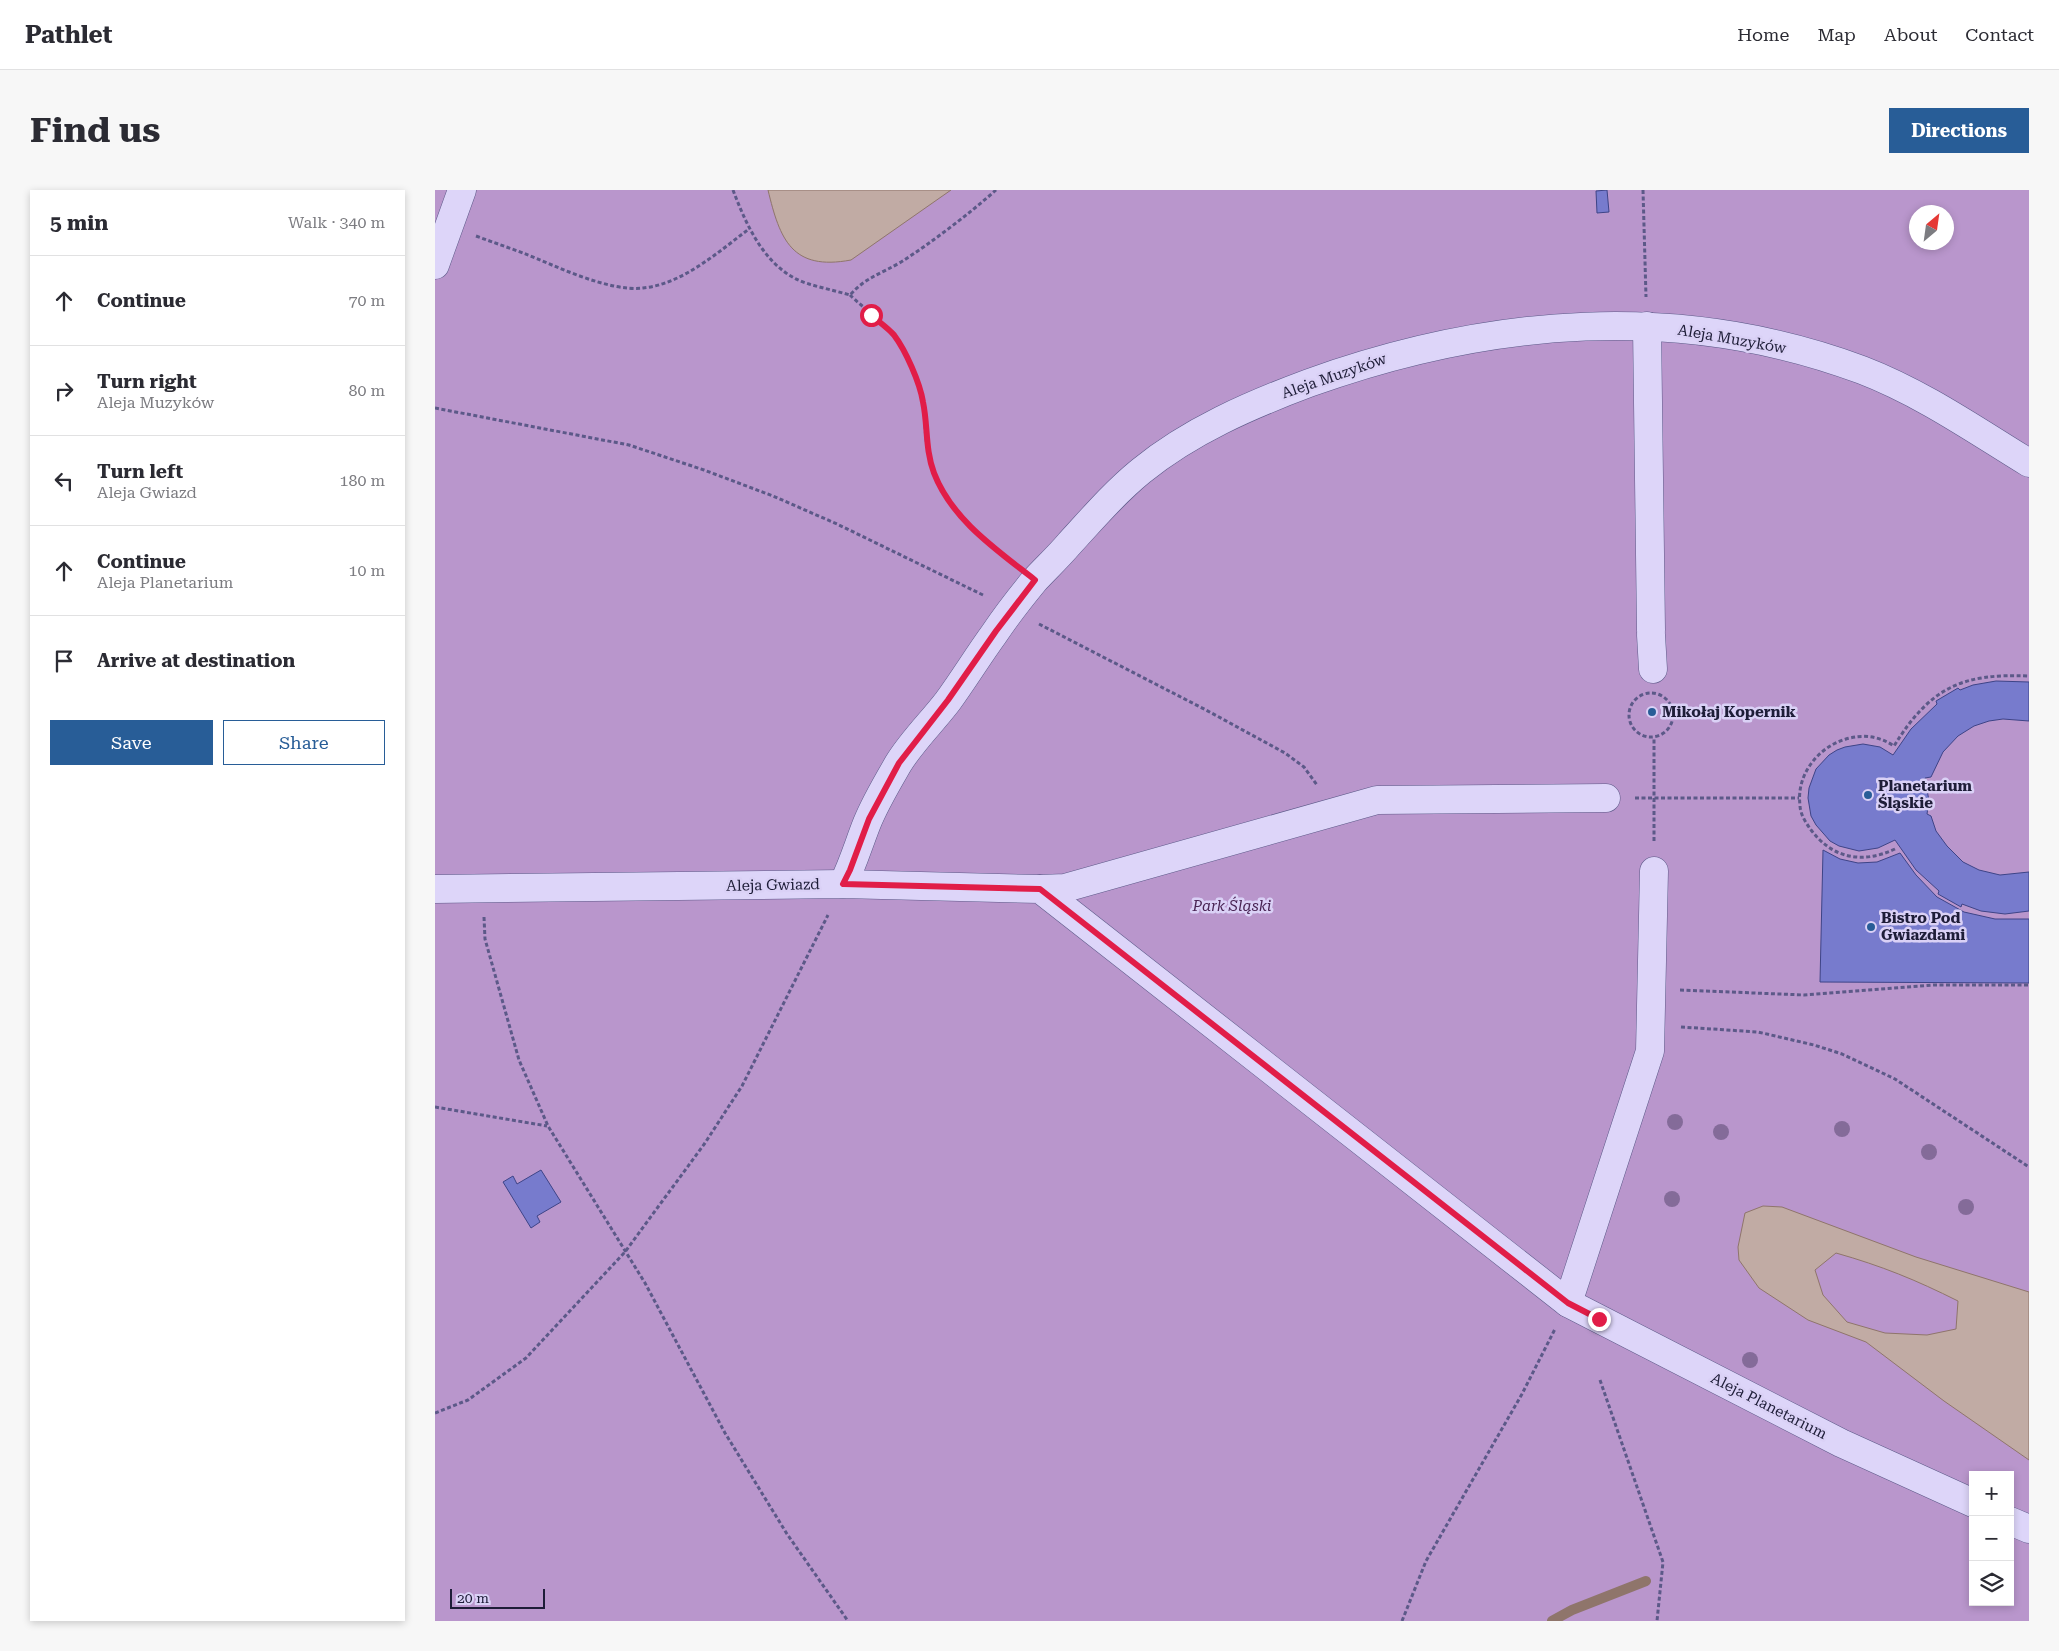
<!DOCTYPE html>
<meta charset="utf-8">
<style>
:root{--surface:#fff;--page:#f7f7f7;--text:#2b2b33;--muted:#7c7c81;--line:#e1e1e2;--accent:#285d97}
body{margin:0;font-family:"Roboto Serif",serif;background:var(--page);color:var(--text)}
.controls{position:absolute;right:15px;bottom:15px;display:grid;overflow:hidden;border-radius:0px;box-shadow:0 2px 8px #0003}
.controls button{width:45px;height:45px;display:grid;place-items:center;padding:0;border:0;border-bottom:1px solid var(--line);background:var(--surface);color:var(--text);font:25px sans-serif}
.compass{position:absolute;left:1474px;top:15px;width:45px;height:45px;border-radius:50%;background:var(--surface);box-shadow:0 2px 8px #0003;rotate:29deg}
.scale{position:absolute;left:15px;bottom:12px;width:95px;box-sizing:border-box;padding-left:5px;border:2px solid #1e1d38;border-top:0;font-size:14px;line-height:18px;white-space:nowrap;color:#1e1d38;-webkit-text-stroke:4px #dad1f6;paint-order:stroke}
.stop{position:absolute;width:15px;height:15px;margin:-11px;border:4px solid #e11d48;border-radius:50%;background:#fff}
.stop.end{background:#e11d48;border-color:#fff;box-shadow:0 1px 5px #0008}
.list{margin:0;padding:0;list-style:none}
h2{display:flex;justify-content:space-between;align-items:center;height:65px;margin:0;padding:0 20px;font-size:21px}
h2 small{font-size:16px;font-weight:400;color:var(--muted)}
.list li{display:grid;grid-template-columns:32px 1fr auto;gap:15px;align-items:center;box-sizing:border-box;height:90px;padding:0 20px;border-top:1px solid var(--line)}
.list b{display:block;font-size:19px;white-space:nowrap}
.list p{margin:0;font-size:16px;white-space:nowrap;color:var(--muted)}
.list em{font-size:16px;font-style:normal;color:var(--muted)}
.actions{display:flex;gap:10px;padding:15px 20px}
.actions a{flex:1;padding:11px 0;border:1px solid var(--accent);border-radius:0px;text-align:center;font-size:18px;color:var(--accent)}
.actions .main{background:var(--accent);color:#fff}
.icon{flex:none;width:28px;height:28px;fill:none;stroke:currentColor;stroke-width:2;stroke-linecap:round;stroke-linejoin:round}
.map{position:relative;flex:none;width:1594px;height:1431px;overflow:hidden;border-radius:0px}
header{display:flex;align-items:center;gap:30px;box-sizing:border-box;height:70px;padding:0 25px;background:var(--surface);border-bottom:1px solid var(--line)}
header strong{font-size:24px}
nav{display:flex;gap:28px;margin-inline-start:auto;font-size:18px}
.intro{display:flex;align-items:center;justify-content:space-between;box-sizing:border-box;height:120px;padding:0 30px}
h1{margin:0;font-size:35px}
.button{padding:12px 22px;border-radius:0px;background:var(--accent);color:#fff;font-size:18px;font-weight:700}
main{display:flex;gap:30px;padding:0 30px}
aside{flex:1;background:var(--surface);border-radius:0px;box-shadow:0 2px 8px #0003}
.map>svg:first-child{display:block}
.green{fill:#b996cc;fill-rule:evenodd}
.water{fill:#c1aba4;stroke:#8f756b;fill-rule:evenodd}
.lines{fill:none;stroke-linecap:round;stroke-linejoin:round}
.stream{stroke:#8f756b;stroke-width:10}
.building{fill:#777bcd;stroke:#3e4487}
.minor-casing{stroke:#5c5988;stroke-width:29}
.path{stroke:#5c5988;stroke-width:3;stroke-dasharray:4 2.5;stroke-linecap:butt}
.minor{stroke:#ddd5f9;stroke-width:28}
.tree{fill:#846b99}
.route{stroke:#e11d48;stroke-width:6}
.poi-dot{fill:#285d97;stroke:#dad1f6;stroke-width:2}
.labels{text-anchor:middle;stroke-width:5;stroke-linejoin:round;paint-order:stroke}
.street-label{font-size:15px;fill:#1e1d38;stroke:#dad1f6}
.poi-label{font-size:15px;font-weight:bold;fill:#1e1d38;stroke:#dad1f6;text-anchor:start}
.park-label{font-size:15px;font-style:italic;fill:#4a2454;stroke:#dad1f6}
</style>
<header>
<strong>Pathlet</strong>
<nav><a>Home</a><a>Map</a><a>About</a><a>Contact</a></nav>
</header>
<div class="intro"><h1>Find us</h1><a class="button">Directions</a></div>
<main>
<aside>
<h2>5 min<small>Walk · 340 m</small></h2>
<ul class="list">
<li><svg class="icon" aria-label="ahead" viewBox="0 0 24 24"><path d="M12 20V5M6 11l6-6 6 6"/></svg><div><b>Continue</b></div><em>70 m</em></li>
<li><svg class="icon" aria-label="right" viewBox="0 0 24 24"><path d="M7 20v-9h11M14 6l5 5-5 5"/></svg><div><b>Turn right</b><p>Aleja Muzyków</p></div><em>80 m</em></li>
<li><svg class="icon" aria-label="left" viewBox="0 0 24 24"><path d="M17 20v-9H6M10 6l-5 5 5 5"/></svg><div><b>Turn left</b><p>Aleja Gwiazd</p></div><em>180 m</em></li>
<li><svg class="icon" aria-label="ahead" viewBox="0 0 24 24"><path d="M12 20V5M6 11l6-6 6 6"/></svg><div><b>Continue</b><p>Aleja Planetarium</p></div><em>10 m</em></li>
<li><svg class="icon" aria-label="arrive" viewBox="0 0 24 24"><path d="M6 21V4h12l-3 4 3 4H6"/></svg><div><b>Arrive at destination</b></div></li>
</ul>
<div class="actions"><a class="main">Save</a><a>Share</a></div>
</aside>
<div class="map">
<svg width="1594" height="1431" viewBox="0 0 1594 1431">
<rect width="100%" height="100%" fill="#ccc2ee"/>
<!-- green -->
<path class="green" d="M0,0H1594V1431H0ZM1482,22H1512V52H1482ZM1538,1285H1575V1412H1538Z"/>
<!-- water -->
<g class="water">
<path d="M333,0H516L416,70C357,81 345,50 333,0Z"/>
<path d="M1328,1016L1347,1017L1481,1067L1594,1102V1270L1509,1211L1431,1152L1373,1130L1324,1098L1304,1070L1303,1057L1310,1023ZM1401,1063C1447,1076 1481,1090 1523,1111L1521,1139L1492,1145L1450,1143L1412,1132L1388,1105L1380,1080Z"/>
</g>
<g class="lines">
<!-- stream -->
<path class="stream" d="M1117,1431L1137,1420L1211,1391"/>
</g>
<!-- building -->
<g class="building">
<path d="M1172,0L1174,22L1162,23L1161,1Z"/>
<path d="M1561,491L1594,492V531L1568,529L1554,531L1539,536L1523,546L1508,562L1496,587L1490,588L1494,611L1492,624L1496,626L1501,641L1512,656L1528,672L1544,680L1565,685L1594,682V721L1570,724L1546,721L1527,714L1526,717L1503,704L1504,701L1481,680L1460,650L1443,658L1424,661L1404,656L1395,651L1381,635L1376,626L1373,608L1374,598L1381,579L1394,565L1402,560L1410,557L1428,554L1445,557L1458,565L1476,539L1502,514L1501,511L1523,498L1525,500L1538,495Z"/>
<path d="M1388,660L1405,669L1423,673L1442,672L1465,663L1481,685L1502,707L1529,722L1560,729H1594V793L1385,792Z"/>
<path d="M106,980L126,1012L102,1026L105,1032L96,1038L68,992L78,986L82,994Z"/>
</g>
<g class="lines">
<!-- minor casing -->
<g class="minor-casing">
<g id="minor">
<path d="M0,75L27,0"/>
<path d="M1212,136L1216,440"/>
<path d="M1216,445L1218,479"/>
<path d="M408,694C418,674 424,653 432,633C440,613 452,593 463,574C477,551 497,532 513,511C529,489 543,466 559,444C571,426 585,408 599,391C610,379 623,367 634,354C657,329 679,303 706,281C755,241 815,215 874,193C1055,128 1245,112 1427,180C1487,203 1540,240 1594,273"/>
<path d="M0,699L408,694L605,699L1133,1113L1406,1253L1538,1313"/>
<path d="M605,699L630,698L942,610L1171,608"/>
<path d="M1133,1113L1215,861L1219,681"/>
<path d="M1575,1331L1594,1339"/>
</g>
</g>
<!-- path -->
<g class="path">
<path d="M298,0C312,37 332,82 374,94C387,98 401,101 415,105C431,87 446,84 466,72C496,53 534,24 561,0"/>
<path d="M1208,0L1211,107"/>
<path d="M41,46C57,52 72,57 88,63C121,76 173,102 208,98C248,94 283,62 314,39"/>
<path d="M415,105C426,116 452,135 460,147C471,163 485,193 488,213C491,227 489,241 492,255C500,308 537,340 577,372"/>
<path d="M0,218L194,255L269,280L338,306L402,334L550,406"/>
<path d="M604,434L771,520L850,563L869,577L882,595"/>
<circle cx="1216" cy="525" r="22"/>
<path d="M1200,608H1364"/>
<path d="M1219,651V547"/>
<path d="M1460,659C1428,674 1398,669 1376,640C1371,633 1365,624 1365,615C1361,585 1383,557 1411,549C1428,544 1444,546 1459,556C1495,498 1526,483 1594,486"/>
<path d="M49,727L50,749L84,870L113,936L210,1093L290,1243L352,1344L413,1431"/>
<path d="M1245,800L1369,805L1499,795H1594"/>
<path d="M1246,837L1323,842L1379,855L1407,864L1460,889L1594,977"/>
<path d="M0,917L112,936"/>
<path d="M1165,1190L1228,1372L1222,1431"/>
<path d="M0,1223L33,1210L91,1168L190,1062L270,953L307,896L393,725"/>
<path d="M967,1431L991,1371L1087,1204L1120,1139"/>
</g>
<!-- minor -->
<use href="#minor" class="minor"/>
</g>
<!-- trees -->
<g class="tree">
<circle cx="1240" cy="932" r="8"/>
<circle cx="1407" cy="939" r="8"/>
<circle cx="1286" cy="942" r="8"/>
<circle cx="1494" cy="962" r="8"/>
<circle cx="1237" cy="1009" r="8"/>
<circle cx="1531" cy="1017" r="8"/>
<circle cx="1315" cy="1170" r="8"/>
</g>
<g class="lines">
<!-- route -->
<path class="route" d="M436,125C444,132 453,138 459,145C471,161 485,193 488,212C493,236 490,259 499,283C517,330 562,360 600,390L561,441L513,510L464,573L434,629L415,680L408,694L605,699L1133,1113L1164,1129"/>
</g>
<!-- markers -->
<g class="poi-dot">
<circle cx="1217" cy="522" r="5"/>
<circle cx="1433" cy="605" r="5"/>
<circle cx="1436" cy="737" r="5"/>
</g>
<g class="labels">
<!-- street labels -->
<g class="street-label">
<text transform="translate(1297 149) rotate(10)" y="5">Aleja Muzyków</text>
<text transform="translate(899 186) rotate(-19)" y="5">Aleja Muzyków</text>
<text transform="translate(338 695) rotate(-1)" y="5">Aleja Gwiazd</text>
<text transform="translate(1334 1216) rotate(27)" y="5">Aleja Planetarium</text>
</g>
<!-- poi labels -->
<g class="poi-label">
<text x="1227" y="527">Mikołaj Kopernik</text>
<text x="1443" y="601">Planetarium<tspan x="1443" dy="17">Śląskie</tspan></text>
<text x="1446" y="733">Bistro Pod<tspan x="1446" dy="17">Gwiazdami</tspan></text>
</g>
<!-- park labels -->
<g class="park-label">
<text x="797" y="721">Park Śląski</text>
</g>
</g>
</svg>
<div class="controls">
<button>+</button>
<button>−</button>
<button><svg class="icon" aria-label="layers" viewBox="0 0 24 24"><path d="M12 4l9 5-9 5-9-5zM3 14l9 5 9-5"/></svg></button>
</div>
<svg class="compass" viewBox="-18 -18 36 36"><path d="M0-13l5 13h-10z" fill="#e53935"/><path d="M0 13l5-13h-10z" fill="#7c7c81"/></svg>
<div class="scale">20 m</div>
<div class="stop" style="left:436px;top:125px"></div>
<div class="stop end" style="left:1164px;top:1129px"></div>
</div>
</main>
